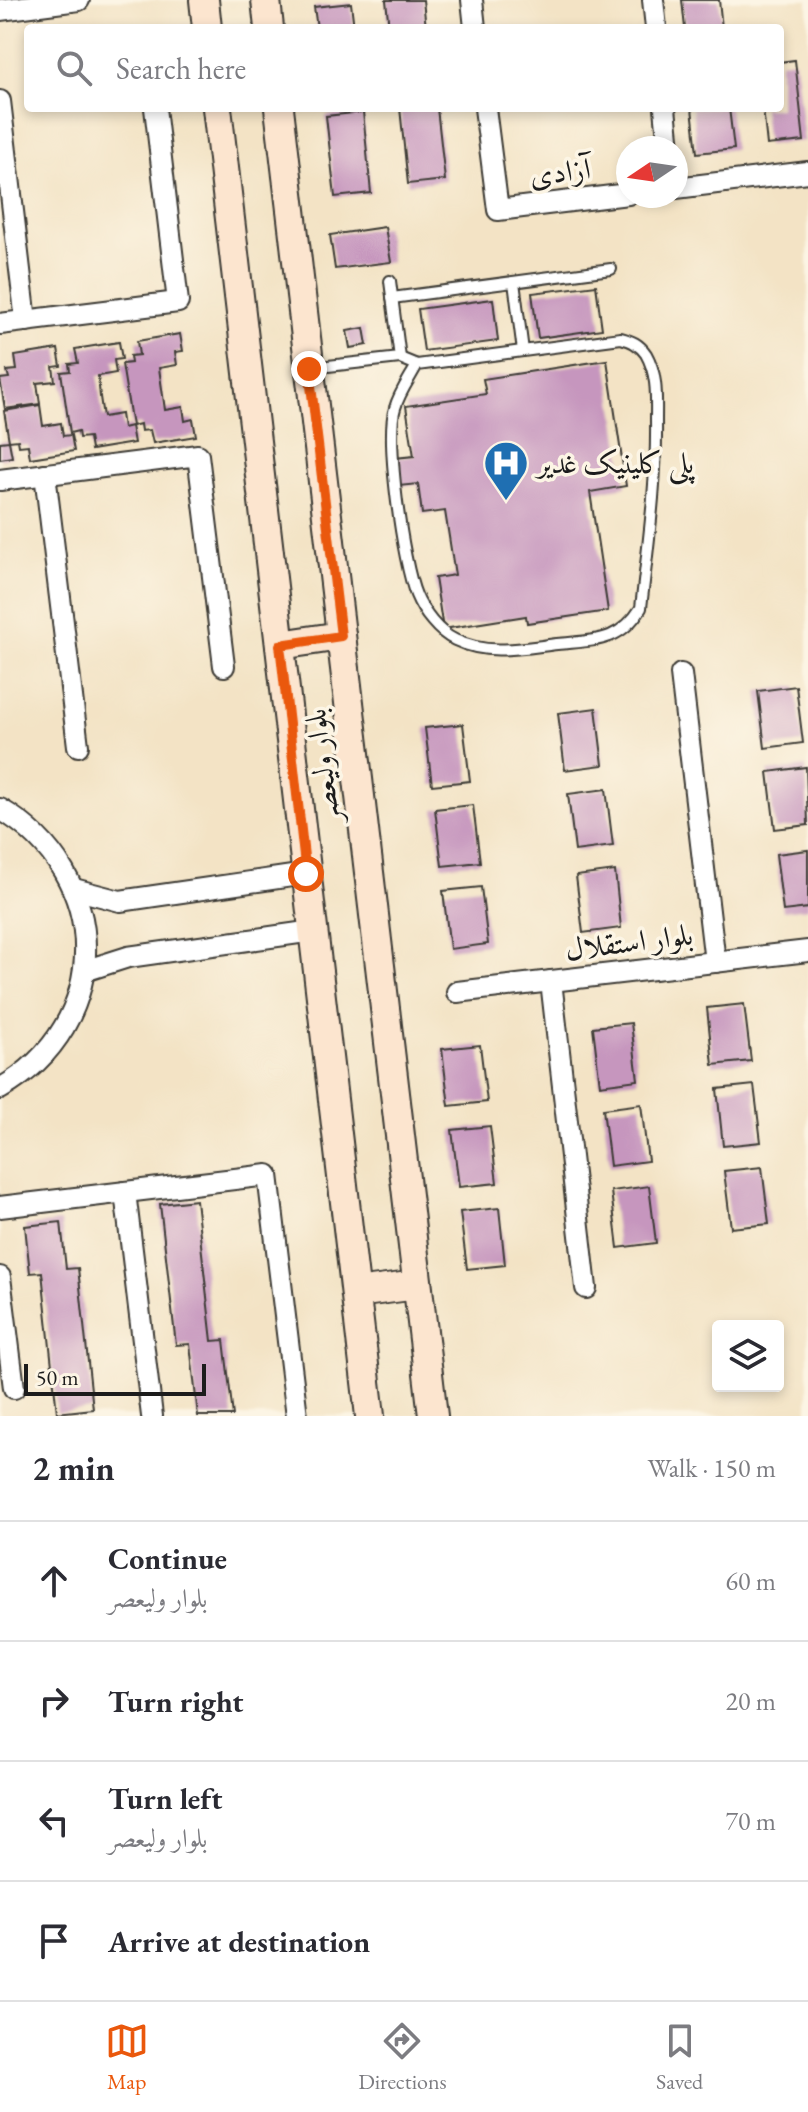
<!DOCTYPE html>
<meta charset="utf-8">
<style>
:root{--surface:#fff;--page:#f7f7f7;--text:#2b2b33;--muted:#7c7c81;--line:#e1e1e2;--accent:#ea580c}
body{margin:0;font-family:"EB Garamond",Amiri,serif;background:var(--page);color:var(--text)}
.controls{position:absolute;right:24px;bottom:24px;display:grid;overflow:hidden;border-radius:8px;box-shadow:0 4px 12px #0003}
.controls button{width:72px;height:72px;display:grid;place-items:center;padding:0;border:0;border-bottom:2px solid var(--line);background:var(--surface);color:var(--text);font:40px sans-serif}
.compass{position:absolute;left:616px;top:136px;width:72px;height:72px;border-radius:50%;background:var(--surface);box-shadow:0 4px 12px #0003;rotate:257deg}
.scale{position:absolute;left:24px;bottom:20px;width:182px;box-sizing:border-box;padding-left:8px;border:4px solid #1c1c1c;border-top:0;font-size:22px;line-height:28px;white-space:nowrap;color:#1c1c1c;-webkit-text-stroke:6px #fcf5e5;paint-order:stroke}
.stop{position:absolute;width:24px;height:24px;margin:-18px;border:6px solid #ea580c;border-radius:50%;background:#fff}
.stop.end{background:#ea580c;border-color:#fff;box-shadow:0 2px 8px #0008}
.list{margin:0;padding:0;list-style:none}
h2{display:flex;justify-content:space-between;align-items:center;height:104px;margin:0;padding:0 32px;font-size:34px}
h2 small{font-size:26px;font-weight:400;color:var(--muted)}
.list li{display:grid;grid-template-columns:52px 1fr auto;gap:24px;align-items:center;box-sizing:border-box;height:120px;padding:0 32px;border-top:2px solid var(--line)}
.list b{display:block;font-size:30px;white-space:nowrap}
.list p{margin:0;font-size:26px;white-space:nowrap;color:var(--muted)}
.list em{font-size:26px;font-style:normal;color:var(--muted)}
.icon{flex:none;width:44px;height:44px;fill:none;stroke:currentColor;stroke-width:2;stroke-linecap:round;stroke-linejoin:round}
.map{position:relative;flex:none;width:808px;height:1416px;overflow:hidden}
.search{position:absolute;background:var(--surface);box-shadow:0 4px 12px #0003;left:24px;right:24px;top:24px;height:88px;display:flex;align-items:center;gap:20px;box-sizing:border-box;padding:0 28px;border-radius:8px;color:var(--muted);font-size:30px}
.sheet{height:584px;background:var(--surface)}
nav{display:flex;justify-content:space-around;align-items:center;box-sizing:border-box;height:112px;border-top:2px solid var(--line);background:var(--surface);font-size:22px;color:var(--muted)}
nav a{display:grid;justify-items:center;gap:4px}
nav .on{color:var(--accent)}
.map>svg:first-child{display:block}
.building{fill:#c696be}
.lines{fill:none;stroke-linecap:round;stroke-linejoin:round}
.lane-casing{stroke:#3c3a35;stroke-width:14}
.street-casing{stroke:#3c3a35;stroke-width:24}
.secondary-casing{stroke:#3c3a35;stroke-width:32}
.lane{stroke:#fff;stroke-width:10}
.street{stroke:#fff;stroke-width:20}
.secondary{stroke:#fce5cf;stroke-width:28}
.route{stroke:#ea580c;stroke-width:10}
.labels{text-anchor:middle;stroke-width:7;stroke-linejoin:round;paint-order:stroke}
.street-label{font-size:30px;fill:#1c1c1c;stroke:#fcf5e5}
.poi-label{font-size:30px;fill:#1c1c1c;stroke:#fcf5e5;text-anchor:start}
</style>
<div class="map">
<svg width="808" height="1416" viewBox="0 0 808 1416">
<rect width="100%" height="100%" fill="#fcf5e5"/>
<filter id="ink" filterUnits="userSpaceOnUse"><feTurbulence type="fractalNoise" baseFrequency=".0125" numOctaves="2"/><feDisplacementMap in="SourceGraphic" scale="16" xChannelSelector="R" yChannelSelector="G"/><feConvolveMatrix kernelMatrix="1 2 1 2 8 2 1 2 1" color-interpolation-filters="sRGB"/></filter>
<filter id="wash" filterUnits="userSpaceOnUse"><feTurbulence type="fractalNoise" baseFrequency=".006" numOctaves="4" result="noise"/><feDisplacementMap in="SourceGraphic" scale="32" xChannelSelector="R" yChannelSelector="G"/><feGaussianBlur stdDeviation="1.8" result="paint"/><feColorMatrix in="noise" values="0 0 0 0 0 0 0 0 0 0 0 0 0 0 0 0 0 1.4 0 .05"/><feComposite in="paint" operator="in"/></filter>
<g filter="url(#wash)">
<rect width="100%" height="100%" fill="#f3e3c5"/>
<g id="blocks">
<!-- building -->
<g class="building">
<path d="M386,0H423L426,28H389Z"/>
<path d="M682,0H719L722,28H685Z"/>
<path d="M351,3L354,28H317L314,7Z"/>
<path d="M795,60L804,141L767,145L763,108H780V62Z"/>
<path d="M400,108H437L445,180L408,184Z"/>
<path d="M692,108H729L734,149L697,153Z"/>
<path d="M363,112L371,193L335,197L326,116Z"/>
<path d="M385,227L391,262L335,269L330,235Z"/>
<path d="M596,285L602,329L538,338L532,293Z"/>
<path d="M493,299L498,341L424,351L418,309Z"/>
<path d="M364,328L367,345L350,348L347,331Z"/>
<path d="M180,334L183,351L175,352L177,365L159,368L165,410L183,407L185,421L193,419L196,436L153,443L150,430L141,431L140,424L132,426L122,364L131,363L130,356L139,355L137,341Z"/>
<path d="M119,342L122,359L114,360L116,373L98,376L100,397L103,417L121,414L123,428L131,426L134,443L91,450L89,437L79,438L78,431L70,433L61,372L70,371L69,364L78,363L75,349Z"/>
<path d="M58,349L61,366L53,367L55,381L37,383L40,404L5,409L0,379L9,378L7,371L17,370L15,356Z"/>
<path d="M607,360L626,486L590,492L608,611L527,623L526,616L443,629L435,578L455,575L445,511L422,514L418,484L399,486L395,458L414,456L406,406L486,394L483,379Z"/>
<path d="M40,405L43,426L61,423L63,436L71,435L74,451L30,458L28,445L19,446L18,440L9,441L4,411Z"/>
<path d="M9,441L12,457L0,459V442Z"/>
<path d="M796,686L803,743L765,748L758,691Z"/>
<path d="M596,708L603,765L565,770L558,713Z"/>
<path d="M463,724L470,781L432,785L425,728Z"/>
<path d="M806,767L808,825L775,829L768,772Z"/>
<path d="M606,789L613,846L575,851L568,794Z"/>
<path d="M473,805L480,862L442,866L435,809Z"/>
<path d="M808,850V908L783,911L776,854Z"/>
<path d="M615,871L621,928L583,933L576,876Z"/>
<path d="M481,887L488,944L450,949L443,891Z"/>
<path d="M744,1004L751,1061L713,1065L707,1008Z"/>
<path d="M631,1023L638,1080L600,1085L593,1027Z"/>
<path d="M480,1045L487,1102L449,1106L442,1049Z"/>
<path d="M754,1085L761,1142L723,1146L717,1089Z"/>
<path d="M641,1104L648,1161L610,1166L603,1109Z"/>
<path d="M490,1126L497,1183L459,1187L452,1130Z"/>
<path d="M762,1167L769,1224L731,1228L724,1171Z"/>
<path d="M649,1186L656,1243L618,1248L611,1191Z"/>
<path d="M196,1200L212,1341L224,1340L233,1416H198L190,1344L176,1345L160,1204Z"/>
<path d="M499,1208L505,1265L467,1269L460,1212Z"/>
<path d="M61,1222L66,1269L78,1268L93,1409L57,1413L42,1272L30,1273L25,1226Z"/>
</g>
</g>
</g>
<g filter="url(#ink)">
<use href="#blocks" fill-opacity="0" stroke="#3c3a35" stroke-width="2"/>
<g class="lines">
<!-- lane casing -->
<g class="lane-casing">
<g id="lane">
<path d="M390,281L400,358"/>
<path d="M514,282L523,351"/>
<path d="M392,298L611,269"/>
<path d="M310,368L400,358L417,365L621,338C632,341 639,344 646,354C658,375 656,398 656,421C657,484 648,545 641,608C619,643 595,640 557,644C523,648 488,656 455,640C438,632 423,612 416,595C403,564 385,438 395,408C399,393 410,378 417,365"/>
</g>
</g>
<!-- street casing -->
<g class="street-casing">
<g id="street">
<path d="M472,0L475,28"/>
<path d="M653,0L656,28"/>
<path d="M0,10L79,0"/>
<path d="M0,101L26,321"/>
<path d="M485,108L498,210L628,194"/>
<path d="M665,108L669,148"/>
<path d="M676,188L808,172"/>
<path d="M0,324L178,302L155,108"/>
<path d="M45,474L78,746"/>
<path d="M0,480L198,455L224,666"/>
<path d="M681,674L715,962"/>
<path d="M0,809C113,875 114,1024 0,1089"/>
<path d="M74,889L120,901L306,874"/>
<path d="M84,971L128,957L313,931"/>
<path d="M551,981L586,1288"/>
<path d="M457,992L808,951"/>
<path d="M125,1192L152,1416"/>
<path d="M0,1207L268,1175L297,1416"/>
<path d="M0,1277L14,1388"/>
</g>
</g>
<!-- secondary casing -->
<g class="secondary-casing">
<g id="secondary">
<path d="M204,0L207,28"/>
<path d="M266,0L269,28"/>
<path d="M217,108L370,1416"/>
<path d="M279,108L433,1416"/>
<path d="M280,645L341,636"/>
<path d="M356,1293L417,1285"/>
</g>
</g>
<!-- lane -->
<use href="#lane" class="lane"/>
<!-- street -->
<use href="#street" class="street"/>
<!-- secondary -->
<use href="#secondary" class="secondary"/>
</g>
</g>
<g class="lines" filter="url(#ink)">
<!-- route -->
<path class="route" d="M306,874L280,645L341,636L309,369"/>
</g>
<!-- icons -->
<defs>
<g id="hospital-pin" transform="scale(2.3)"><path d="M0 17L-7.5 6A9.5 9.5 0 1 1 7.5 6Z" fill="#1f6fb2" stroke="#fcf5e5"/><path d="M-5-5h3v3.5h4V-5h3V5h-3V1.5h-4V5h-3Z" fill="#fff"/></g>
</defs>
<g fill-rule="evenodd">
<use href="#hospital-pin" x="506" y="463"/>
</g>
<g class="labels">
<!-- street labels -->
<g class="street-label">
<text transform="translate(560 172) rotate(-7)" y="10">آزادی</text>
<text transform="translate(322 766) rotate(-97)" y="10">بلوار ولیعصر</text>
<text transform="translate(629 942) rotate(-7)" y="10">بلوار استقلال</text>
</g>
<!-- poi labels -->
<g class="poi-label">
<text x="537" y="473">پلی کلینیک غدیر</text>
</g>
</g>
</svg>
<div class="controls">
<button><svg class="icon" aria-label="layers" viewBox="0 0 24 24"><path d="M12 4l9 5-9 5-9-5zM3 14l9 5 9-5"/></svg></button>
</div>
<svg class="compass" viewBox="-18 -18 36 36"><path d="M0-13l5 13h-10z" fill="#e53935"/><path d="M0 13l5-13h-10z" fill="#7c7c81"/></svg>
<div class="scale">50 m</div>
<div class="stop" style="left:306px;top:874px"></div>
<div class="stop end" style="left:309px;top:369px"></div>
<div class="search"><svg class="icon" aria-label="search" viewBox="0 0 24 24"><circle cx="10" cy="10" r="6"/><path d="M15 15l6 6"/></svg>Search here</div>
</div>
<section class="sheet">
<h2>2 min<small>Walk · 150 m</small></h2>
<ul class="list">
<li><svg class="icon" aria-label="ahead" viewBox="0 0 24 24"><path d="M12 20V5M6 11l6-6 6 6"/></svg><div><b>Continue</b><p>بلوار ولیعصر</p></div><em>60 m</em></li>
<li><svg class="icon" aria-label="right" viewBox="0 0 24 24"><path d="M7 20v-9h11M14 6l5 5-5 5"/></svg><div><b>Turn right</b></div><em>20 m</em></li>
<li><svg class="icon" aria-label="left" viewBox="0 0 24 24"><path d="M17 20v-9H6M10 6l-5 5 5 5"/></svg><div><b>Turn left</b><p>بلوار ولیعصر</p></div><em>70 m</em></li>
<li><svg class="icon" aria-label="arrive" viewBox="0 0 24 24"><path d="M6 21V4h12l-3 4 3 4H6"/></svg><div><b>Arrive at destination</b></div></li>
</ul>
</section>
<nav>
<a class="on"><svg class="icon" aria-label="map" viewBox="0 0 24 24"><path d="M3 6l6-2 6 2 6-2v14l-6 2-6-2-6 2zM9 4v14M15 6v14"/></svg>Map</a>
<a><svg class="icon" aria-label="directions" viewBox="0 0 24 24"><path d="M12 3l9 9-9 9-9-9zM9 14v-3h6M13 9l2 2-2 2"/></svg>Directions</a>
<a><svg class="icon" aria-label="saved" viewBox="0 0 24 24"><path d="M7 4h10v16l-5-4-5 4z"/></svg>Saved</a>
</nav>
